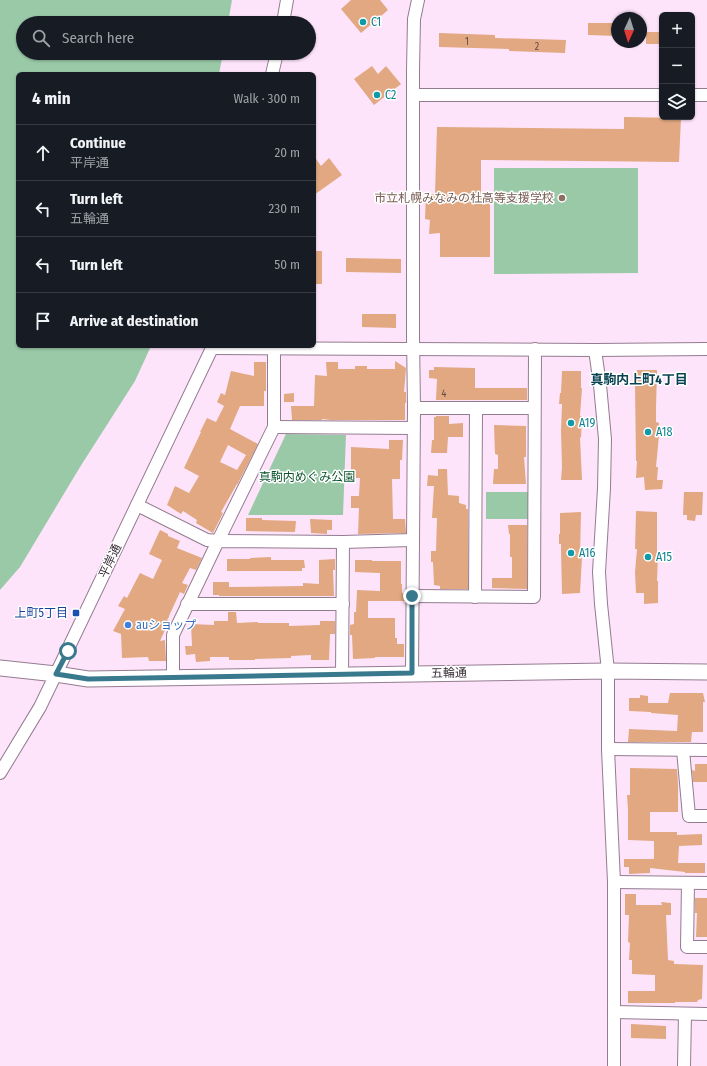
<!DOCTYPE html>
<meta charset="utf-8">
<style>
:root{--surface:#171b24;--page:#20242c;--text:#f1f3f6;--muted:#9ea1a6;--line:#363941}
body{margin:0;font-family:"Fira Sans Condensed","Noto Sans JP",sans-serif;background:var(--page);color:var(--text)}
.controls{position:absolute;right:12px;top:12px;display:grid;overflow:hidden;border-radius:6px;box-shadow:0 1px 3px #0004}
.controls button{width:36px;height:36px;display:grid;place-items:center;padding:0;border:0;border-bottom:1px solid var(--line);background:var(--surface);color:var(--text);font:20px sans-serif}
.compass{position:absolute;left:611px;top:12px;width:36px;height:36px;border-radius:50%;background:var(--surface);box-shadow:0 1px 3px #0004;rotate:184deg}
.stop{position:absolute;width:12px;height:12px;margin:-9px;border:3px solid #39798d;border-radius:50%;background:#fff}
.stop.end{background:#39798d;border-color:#fff;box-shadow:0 1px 4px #0008}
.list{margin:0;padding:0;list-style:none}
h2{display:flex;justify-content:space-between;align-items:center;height:52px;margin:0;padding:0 16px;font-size:17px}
h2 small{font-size:13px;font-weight:400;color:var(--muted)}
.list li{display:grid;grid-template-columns:26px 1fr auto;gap:12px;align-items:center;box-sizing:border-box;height:56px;padding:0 16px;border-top:1px solid var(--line)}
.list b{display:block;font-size:15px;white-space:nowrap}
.list p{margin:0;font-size:13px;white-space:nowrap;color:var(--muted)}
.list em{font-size:13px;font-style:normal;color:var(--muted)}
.icon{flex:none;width:22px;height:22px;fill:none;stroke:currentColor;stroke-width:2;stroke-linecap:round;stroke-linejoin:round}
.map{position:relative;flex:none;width:707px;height:1066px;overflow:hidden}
.search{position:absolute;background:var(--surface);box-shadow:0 1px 3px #0004;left:16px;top:16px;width:300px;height:44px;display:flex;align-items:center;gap:10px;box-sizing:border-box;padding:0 14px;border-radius:22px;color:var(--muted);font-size:15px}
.panel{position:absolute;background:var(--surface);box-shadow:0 1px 3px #0004;left:16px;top:72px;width:300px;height:276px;border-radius:6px}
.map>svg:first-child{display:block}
.green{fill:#9ac9a8}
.building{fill:#e1a881;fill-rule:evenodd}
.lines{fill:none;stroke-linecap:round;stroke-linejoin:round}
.minor-casing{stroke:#937c90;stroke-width:14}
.major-casing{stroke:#937c90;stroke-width:17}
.minor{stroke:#fff;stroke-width:12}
.major{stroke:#fff;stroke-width:15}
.route{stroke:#39798d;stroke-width:5}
.culture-dot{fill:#0f9aa8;stroke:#fff;stroke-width:1.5}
.education-dot{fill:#8d6e63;stroke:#fff;stroke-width:1.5}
.transit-dot{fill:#1a4fb4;stroke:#fff;stroke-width:1.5}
.shop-dot{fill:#3f7fe0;stroke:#fff;stroke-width:1.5}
.labels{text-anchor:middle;stroke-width:3;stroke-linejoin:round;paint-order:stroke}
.number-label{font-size:10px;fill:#624c4a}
.culture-label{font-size:12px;fill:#0d838f;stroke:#fff;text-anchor:start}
.education-label{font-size:12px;fill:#785e54;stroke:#fff;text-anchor:end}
.park-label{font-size:12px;fill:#08512b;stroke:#fff}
.street-label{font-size:12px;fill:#382e37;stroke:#fff}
.transit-label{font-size:12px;fill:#164399;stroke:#fff;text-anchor:end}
.shop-label{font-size:12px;fill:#366cbe;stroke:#fff;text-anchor:start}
.neighbourhood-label{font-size:13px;font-weight:bold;fill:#094251;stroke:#fff}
</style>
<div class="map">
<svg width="707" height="1066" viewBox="0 0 707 1066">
<rect width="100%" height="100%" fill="#fee4fb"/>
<!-- green -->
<g class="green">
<path d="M0,0H232L228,23H23V53H223L219,74H18V346H151L135,381L80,467L20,567L0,590Z"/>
<path d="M494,168H638V273L494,274Z"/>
<path d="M286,434L346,435L343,515H248Z"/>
<rect x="486" y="492" width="47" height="27"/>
</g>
<!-- building -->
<g class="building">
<path d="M351,0H380L388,10L361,33L341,9Z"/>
<path d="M588,23H617V36L588,35Z"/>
<rect x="646" y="32" width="16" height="12"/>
<path d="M439,33L495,35V38L566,40L565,53L509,51V49L439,47Z"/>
<path d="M372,66L378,74L386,66L401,84L374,105L354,79Z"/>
<path d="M624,117L681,118L679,162L481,160V193H490V257H440V233L429,234L430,220L425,219L426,194H435L437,127L624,129Z"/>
<path d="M314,156L321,166L329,158L342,175L314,195Z"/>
<rect x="314" y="251" width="8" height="33"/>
<path d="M346,258L401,259V273L346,272Z"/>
<path d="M362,314H396V328L362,327Z"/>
<path d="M395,361L406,368L404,392H406V403H405V420H331L322,419V420H292L291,406H314L315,375L327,376L326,362H338V369H355V366H367V369H395Z"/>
<path d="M254,362H266V391H264V406H240L230,429L258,444L237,485V484L221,512L223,513L213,533L196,523L197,520L183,511L181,514L167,505L175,486L189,493L199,476L184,468L201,432H200L207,418L216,422L224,406L217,402L221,393L225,395L231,371L254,376ZM228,445L246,455L237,470L220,462Z"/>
<path d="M434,367L475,368V388H527V400H436L437,379L429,378V370H434Z"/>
<path d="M637,370H657L656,408V422L659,423V435L656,467H658L657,480H663L662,489L645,490L644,477L636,478L637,461H636L635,385L637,386Z"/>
<path d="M562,371H581V388H582L580,416H582L581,438L580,437L582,480H561L562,467L561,431L562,404H559L560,393H561Z"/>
<path d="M294,393V402H284V394Z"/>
<path d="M436,416H449V424L463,423V437H448L447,453H431L432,440H434V417H436Z"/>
<path d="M494,425L526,426V457H524L526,484H493L494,469H498V455L495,454Z"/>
<path d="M389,440H403L402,460H400V479H392L393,519H405L406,533L358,534L359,508H351V496H359L360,478H351V447L389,449Z"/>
<path d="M438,469H447L448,495L459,496V503L466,505V509H468V589H440V586L434,585L433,562H431V551H436L437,518H432L434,486H427L428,475L438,476Z"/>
<path d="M684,492H703L702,515H696L695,521L687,520V515H683Z"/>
<path d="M636,511L657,512V555H658L657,581H658V603L644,604V593H636L635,572L637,549H635Z"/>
<path d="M581,512L580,557H582L580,593L562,594L561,549V544H559V534H560V513Z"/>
<path d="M246,518H262V520L296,521L295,532L246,531Z"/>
<path d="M310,519L332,520V530H327V534L311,533Z"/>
<path d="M508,525H527V589L492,588V578H512V557H510V534H509Z"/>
<path d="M160,530L168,534V536L180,541L177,548L202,558L196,570L190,568L182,583L188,585L184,594L180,592L169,616V617L167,620L169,621L160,641L165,640L166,661H149L148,657L122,658L121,634L113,631L125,609L118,606L124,596L127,598L140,573L153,579L162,560L149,554Z"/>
<path d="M271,557V560H304L305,568H302V571H227V559H250V558Z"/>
<path d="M335,559V570H333L334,596H219V595H213V582H229V587L303,586V583L319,584V560Z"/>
<path d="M355,560H372V561H401V584H402V593H405V601H368V618H395V638H397V644H404V657H375V658L353,659L352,635H350V625L354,624V612H356L357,590L380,591V573L355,572Z"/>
<path d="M228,612H236L237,623L258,622V623H289V626L320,625V621H335V634H330L329,660H311V655L291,656V658L255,659V660H229V657H210V661L196,662L195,654L186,655L185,646H192L191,624L214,625V621H228Z"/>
<path d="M670,693H703L705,702H703V732H692L691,742H628L629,729L677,731L678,715L651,713V712L629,711V698H640V695L648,696V703H668Z"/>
<path d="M695,764H707V782H693L692,770L695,771Z"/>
<path d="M630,768L677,769L678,783V812H650V832H677V835L702,834V845L679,846L678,863H705V873H685V872L650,868V873L629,874V867H624V859H654V841L628,840V809L627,795H630Z"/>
<path d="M625,894H636V905H662L661,902L671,903V915H666L668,960L674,961V964L703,965L702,999L698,1000L697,1002H675V1003H628V991H655V975L632,974V960H629L630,943L628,942L629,915H625Z"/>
<path d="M695,898H707V937H696L697,913H695Z"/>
<path d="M631,1024L666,1026V1039L631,1038Z"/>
</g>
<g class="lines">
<!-- minor casing -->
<g class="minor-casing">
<g id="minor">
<path d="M283,23L287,0"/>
<path d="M272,74L277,53"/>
<path d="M413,95H662"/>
<path d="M692,95H707"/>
<path d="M213,348L595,350L707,349"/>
<path d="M595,350L600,385L605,439L604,488L599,572L601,604L608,671V749L614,882V1066"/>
<path d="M414,408H534"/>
<path d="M274,427L413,428"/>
<path d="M137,505L207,540L218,541L274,427V349"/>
<path d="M412,596L534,597L535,349"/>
<path d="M475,597L476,408"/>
<path d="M187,604H343"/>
<path d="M412,673L414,408L413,336V70L414,19L418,0"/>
<path d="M342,675L343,542"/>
<path d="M173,677V635L218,541L343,542L412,540"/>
<path d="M608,749L707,750"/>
<path d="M683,750L689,816H707"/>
<path d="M0,773L40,707L67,651L213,346"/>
<path d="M614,882L707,883"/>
<path d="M688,883L687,947H707"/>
<path d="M614,1012L707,1014"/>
<path d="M684,1066L685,1014"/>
</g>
</g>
<!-- major casing -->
<g class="major-casing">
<path id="major" d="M0,668L56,674L88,679L608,671L707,672"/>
</g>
<!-- minor -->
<use href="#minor" class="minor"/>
<!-- major -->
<use href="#major" class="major"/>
</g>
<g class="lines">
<!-- route -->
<path class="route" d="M68,651L56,674L88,679L412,673V596"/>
</g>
<!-- markers -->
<g class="culture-dot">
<circle cx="363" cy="22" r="4"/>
<circle cx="377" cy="95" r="4"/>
<circle cx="571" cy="423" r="4"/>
<circle cx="648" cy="432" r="4"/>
<circle cx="571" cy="553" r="4"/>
<circle cx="648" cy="557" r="4"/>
</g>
<circle class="education-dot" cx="562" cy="198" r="4"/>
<rect class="transit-dot" x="72" y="609" width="8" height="8" rx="2"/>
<circle class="shop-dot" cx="128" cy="625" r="4"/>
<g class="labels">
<!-- number labels -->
<g class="number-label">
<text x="467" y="45">1</text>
<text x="537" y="50">2</text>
<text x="444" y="397">4</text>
</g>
<!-- culture labels -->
<g class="culture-label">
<text x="371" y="26">C1</text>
<text x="385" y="99">C2</text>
<text x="579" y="427">A19</text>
<text x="656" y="436">A18</text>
<text x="579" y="557">A16</text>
<text x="656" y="561">A15</text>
</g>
<!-- education labels -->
<g class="education-label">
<text x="554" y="202">市立札幌みなみの杜高等支援学校</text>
</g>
<!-- park labels -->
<g class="park-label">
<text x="307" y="481">真駒内めぐみ公園</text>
</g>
<!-- street labels -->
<g class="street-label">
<text transform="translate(110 561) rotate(-65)" y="4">平岸通</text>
<text transform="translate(449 673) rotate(-1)" y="4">五輪通</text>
</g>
<!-- transit labels -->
<g class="transit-label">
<text x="68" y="617">上町5丁目</text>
</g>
<!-- shop labels -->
<g class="shop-label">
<text x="136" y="629">auショップ</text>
</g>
<!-- neighbourhood labels -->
<g class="neighbourhood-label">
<text x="639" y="384">真駒内上町4丁目</text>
</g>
</g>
</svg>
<div class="controls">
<button>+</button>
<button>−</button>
<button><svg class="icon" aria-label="layers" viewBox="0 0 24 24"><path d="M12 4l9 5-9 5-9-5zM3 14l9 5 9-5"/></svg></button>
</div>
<svg class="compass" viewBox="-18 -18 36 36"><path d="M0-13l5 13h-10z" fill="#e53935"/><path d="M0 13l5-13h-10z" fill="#9ea1a6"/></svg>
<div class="stop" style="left:68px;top:651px"></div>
<div class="stop end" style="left:412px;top:596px"></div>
<div class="search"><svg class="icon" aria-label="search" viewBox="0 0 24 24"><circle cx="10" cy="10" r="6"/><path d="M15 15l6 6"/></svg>Search here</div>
<section class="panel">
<h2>4 min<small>Walk · 300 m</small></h2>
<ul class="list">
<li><svg class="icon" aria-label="ahead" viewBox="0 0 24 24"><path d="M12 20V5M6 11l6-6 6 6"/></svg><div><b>Continue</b><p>平岸通</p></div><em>20 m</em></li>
<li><svg class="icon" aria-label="left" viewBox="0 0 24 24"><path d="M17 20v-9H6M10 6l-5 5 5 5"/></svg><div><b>Turn left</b><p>五輪通</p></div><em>230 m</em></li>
<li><svg class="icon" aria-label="left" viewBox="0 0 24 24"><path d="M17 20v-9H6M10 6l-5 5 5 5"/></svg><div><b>Turn left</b></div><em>50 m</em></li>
<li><svg class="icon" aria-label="arrive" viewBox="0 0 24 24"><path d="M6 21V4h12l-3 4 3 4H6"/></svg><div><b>Arrive at destination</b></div></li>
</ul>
</section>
</div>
